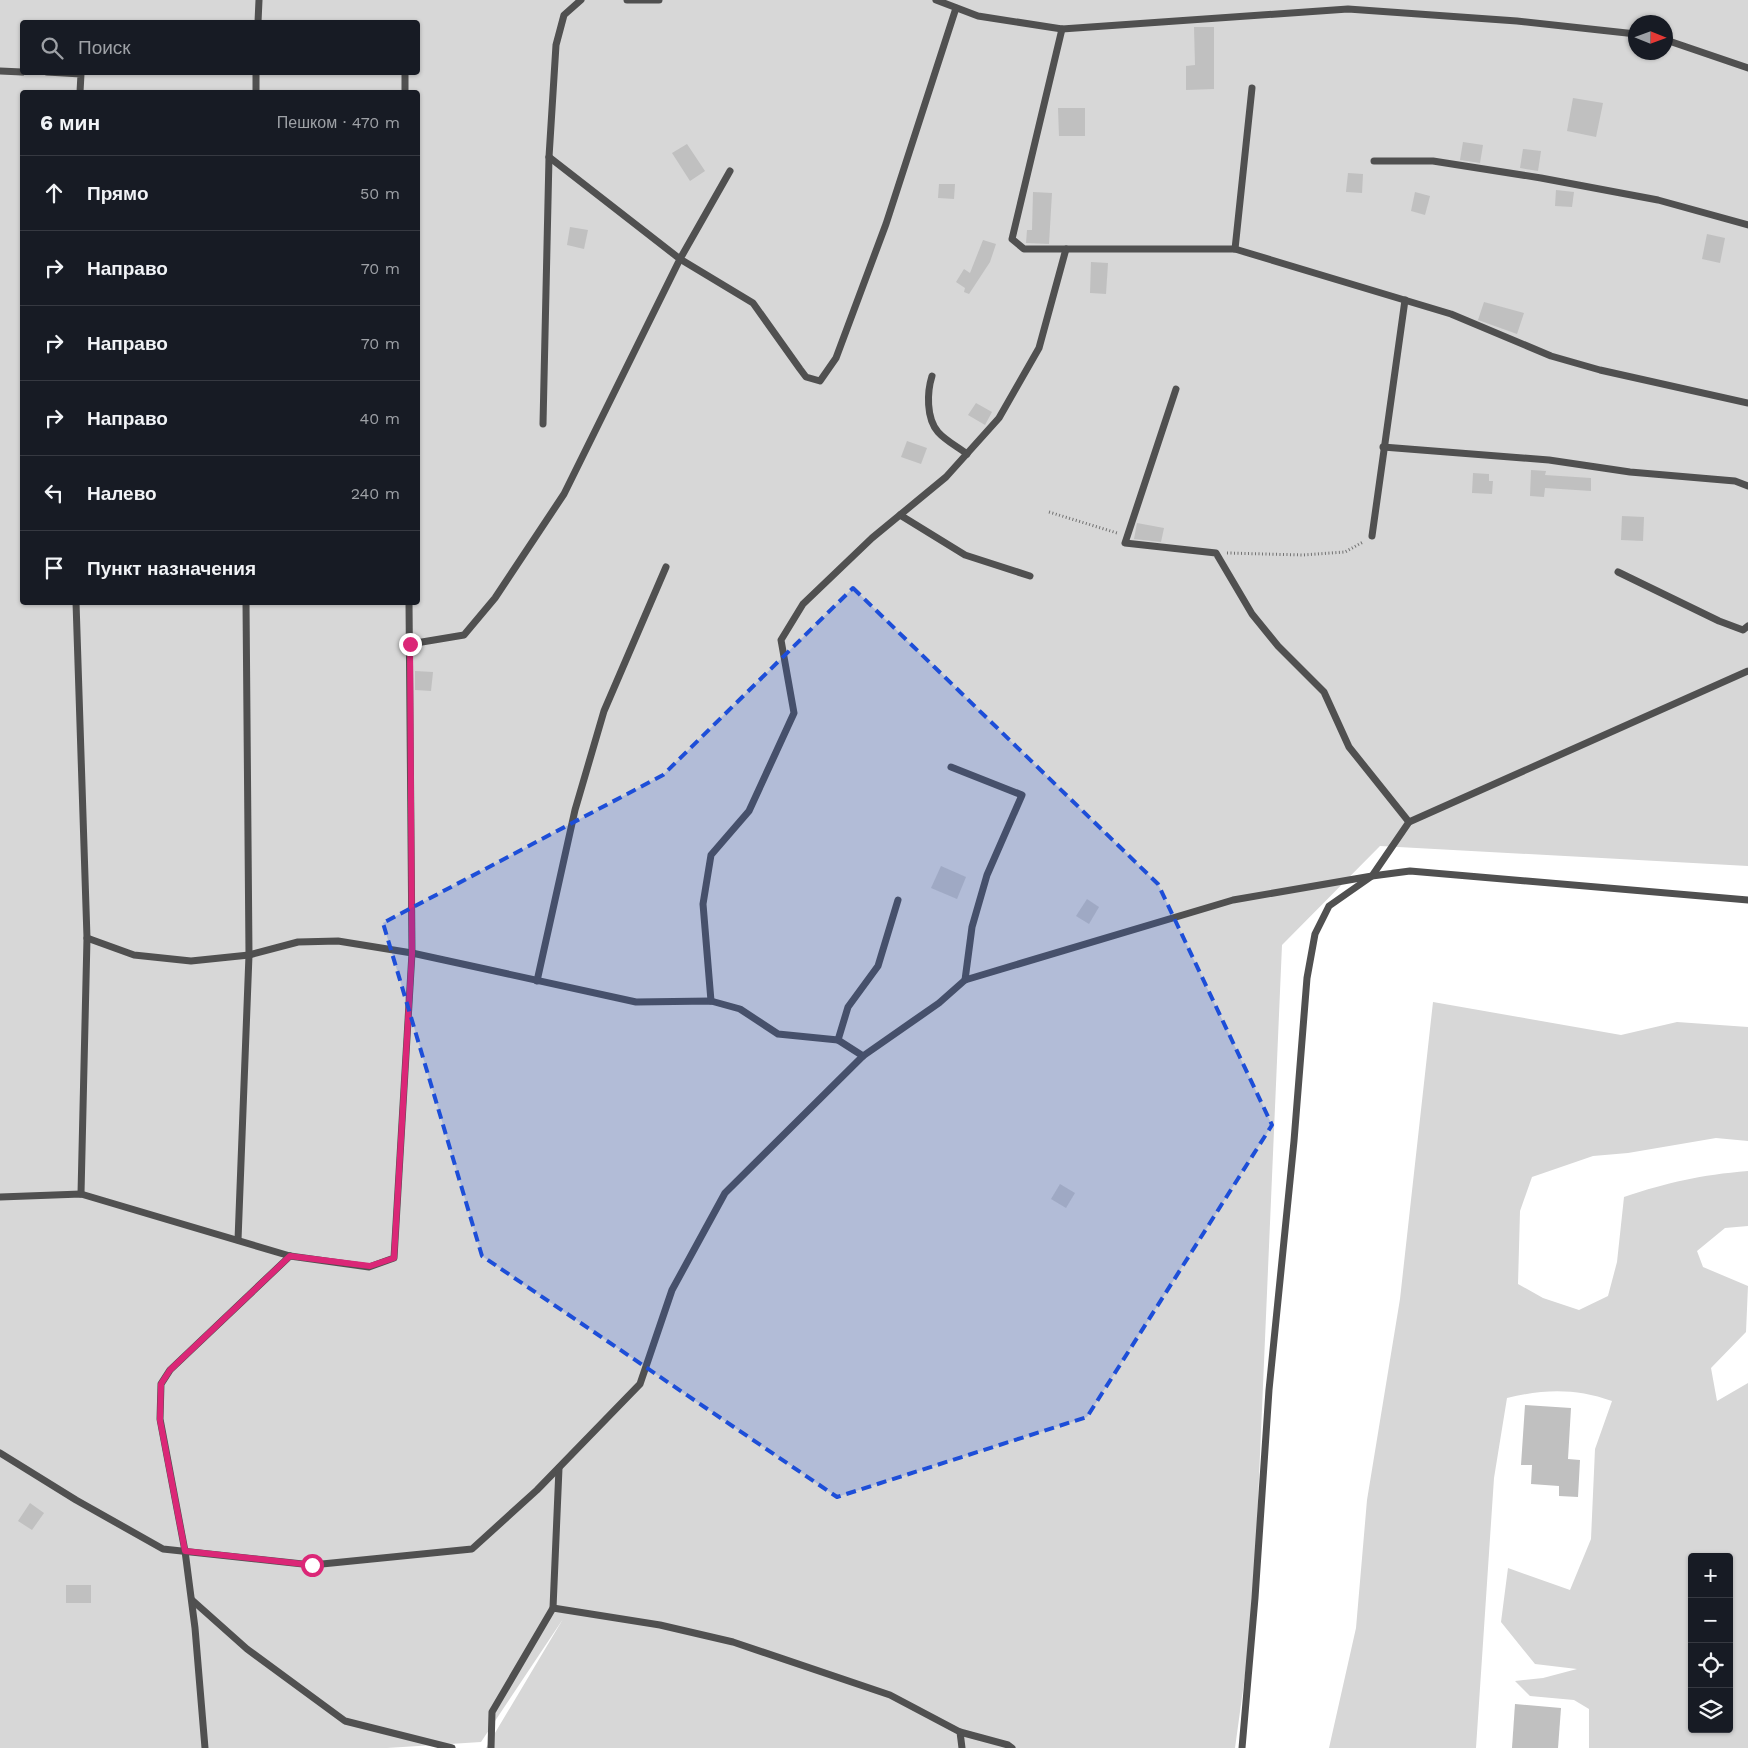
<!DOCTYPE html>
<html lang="ru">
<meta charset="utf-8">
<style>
:root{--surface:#171b24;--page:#242831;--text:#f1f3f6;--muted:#9ea1a6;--line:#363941}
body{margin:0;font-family:"Work Sans",sans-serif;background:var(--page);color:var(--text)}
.controls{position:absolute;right:15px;bottom:15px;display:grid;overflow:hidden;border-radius:5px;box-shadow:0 1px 4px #0004}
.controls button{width:45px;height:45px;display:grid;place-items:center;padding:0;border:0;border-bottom:1px solid var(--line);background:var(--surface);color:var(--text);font:25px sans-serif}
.compass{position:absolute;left:1628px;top:15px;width:45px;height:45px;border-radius:50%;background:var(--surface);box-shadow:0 1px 4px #0004;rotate:91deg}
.stop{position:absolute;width:15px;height:15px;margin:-11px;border:4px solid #db2777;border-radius:50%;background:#fff}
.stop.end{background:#db2777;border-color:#fff;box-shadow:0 1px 5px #0008}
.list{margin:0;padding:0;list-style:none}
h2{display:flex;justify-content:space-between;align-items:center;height:65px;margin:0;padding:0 20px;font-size:21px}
h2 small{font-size:16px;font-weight:400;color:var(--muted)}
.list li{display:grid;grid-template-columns:32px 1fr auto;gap:15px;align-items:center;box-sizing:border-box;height:75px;padding:0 20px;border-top:1px solid var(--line)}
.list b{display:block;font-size:19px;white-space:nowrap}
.list em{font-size:16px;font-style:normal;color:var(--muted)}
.icon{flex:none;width:28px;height:28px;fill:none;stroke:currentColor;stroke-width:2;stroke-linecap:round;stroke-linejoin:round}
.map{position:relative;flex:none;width:1748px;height:1748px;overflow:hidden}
.search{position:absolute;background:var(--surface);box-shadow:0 1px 4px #0004;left:20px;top:20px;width:400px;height:55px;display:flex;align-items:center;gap:12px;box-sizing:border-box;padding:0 18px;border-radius:5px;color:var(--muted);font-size:19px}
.panel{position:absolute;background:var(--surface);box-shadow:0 1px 4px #0004;left:20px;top:90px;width:400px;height:515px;border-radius:5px}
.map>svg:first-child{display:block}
.green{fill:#d7d7d7;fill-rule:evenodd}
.building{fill:#c0c0c0}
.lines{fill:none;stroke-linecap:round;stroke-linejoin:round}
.path{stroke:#727272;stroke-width:3;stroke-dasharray:1 2.5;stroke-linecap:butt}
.service{stroke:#505050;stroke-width:7}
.route{stroke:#db2777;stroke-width:6}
.marked{fill:#1d4ed8;fill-opacity:0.2;stroke:#1d4ed8;stroke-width:4;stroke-dasharray:10 6;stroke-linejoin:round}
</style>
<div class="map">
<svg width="1748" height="1748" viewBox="0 0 1748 1748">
<rect width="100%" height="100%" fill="#fff"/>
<!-- green -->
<g class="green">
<path d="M0,0H1748V866L1380,846L1282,945L1253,1617L1235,1748H486L563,1619L481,1742L387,1748H0ZM22,22H418V72H22ZM1636,22H1666V52H1636ZM22,92H418V602H22Z"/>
<path d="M1433,1002L1621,1035L1677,1022L1748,1027V1141L1716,1138L1628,1153L1593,1156L1532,1177L1520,1211L1518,1284L1543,1298L1579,1310L1608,1296L1617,1262L1624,1197C1669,1182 1700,1175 1748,1171V1226L1725,1228L1697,1251L1703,1267L1748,1286L1746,1332L1711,1368L1717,1401L1748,1383V1748H1589V1709L1574,1700L1530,1696L1515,1681L1543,1678L1577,1669L1535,1664L1501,1622L1508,1568L1570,1590L1591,1539L1595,1449L1612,1401C1575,1388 1545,1389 1507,1398L1494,1478L1476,1748H1329L1356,1628L1367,1500L1400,1299ZM1692,1557H1729V1729H1692Z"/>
</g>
<!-- building -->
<g class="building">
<path d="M1194,27H1214V89L1186,90V66L1195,65Z"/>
<path d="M1573,98L1603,103L1596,137L1567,131Z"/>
<path d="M1058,108H1085V136H1059Z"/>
<path d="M1463,142L1483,145L1480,163L1460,160Z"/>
<path d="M687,144L705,171L690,181L672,153Z"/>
<path d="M1523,149L1541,151L1538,171L1520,168Z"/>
<path d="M1348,173L1363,174L1362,193L1346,192Z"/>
<path d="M939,184H955L954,199L938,198Z"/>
<path d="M1556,190L1574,192L1572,207L1555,206Z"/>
<path d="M1033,192L1052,193L1049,244L1026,243L1027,230H1032Z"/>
<path d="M1415,192L1430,196L1425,215L1411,211Z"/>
<path d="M570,227L588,230L584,249L567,245Z"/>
<path d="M1707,234L1725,238L1720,263L1702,259Z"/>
<path d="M983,240L996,244L990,262L969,294L964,292L965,288L956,282L964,269L970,273Z"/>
<path d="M1091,262L1108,263L1106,294L1090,293Z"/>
<path d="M1484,302L1524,313L1517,334L1478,320Z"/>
<path d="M976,403L992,412L985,425L968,415Z"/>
<path d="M907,441L927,448L921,464L901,457Z"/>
<path d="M1531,470L1546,471L1545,475L1591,478V491L1545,488L1544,497L1530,496Z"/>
<path d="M1473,473L1489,474V481H1493L1492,494L1472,493Z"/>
<path d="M1622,516L1644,517L1643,541L1621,540Z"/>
<path d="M1137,523L1164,528L1161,542L1134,539Z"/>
<path d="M415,671L433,672L431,691L415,690Z"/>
<path d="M941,866L966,877L957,899L931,888Z"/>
<path d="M1087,899L1099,907L1089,924L1076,916Z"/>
<path d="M1060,1184L1075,1193L1066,1208L1051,1199Z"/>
<path d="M1525,1405L1571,1408L1568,1459L1580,1460L1578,1497L1559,1496V1486L1531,1484L1532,1465H1521Z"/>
<path d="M30,1503L44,1513L32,1530L18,1521Z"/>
<rect x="66" y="1585" width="25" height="18"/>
<path d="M1515,1704L1561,1708L1558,1748H1512Z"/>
</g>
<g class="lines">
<!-- path -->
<g class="path">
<path d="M1049,512L1117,533"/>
<path d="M1227,553L1303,555L1345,552L1363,542"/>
</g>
<!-- service -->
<g class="service">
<path d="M627,0H659"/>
<path d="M936,0L978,16L1062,29L1348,9L1517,21L1636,34"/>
<path d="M258,22L259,0"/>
<path d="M1062,29L1012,239L1024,249H1235L1451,314L1551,356L1600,370L1748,403"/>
<path d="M1666,40L1748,68"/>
<path d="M0,71L22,72"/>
<path d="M47,72L81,74L80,92"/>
<path d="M405,72V92"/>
<path d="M256,92V72"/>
<path d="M1374,161H1433L1541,178L1658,200L1748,225"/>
<path d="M730,171L680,259L753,303L800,369L806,377L820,381L836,358L886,224L956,8"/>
<path d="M1235,249L1252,88"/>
<path d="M932,376C927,392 926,418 938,432C946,441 958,447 967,454"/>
<path d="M1176,389L1125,543L1216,553L1252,614L1278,646L1324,692L1349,747L1409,822"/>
<path d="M543,424L549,157L556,45L564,15L581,0"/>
<path d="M1383,447L1549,460L1630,472L1735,481L1748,486"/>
<path d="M900,515L965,555L1030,576"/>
<path d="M1372,536L1405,300"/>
<path d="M1618,572L1719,621L1743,630L1748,626"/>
<path d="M76,602L87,938L81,1194"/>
<path d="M410,644L464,635L495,598L564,494L680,259L549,157"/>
<path d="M951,767L1022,795L987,875L972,927L965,980"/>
<path d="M87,938L134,955L191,961L249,955L298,942L338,941L412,953L636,1002L711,1001L740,1009L778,1034L838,1040"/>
<path d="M537,981L575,810L604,711L666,567"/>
<path d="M711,1001L703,904L711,855L749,811L794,713L781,640L803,604L872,538L946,477L999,418L1039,348L1066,249"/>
<path d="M863,1056L838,1040L848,1007L878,966L898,900"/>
<path d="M0,1197L81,1194L290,1256L369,1267L394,1258L412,953L409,602"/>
<path d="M238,1240L249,955L246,602"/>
<path d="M0,1453L76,1500L163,1549L312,1565L472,1549L537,1490L640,1384L672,1290L725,1193L863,1056L939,1003L965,980L1233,900L1372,876L1409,822L1748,671"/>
<path d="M192,1600L247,1649L345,1721L452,1748"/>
<path d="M553,1608L660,1625L733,1642L890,1695L960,1732L962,1748"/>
<path d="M960,1732L1008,1745L1012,1748"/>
<path d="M205,1748L195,1628L185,1551L160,1419L161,1384L170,1370L290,1256"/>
<path d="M491,1748L492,1712L553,1608L559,1468"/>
<path d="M1242,1748L1255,1598L1269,1390L1294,1141L1307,978L1315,934L1329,906L1372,876L1410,871L1748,900"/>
</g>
</g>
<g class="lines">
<!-- route -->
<path class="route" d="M312,1565L185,1551L160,1420L161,1384L170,1370L290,1256L370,1266L394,1258L412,953L410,644"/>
</g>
<!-- marked area -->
<path class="marked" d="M853,588L1158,884L1272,1125L1087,1417L837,1497L482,1256L383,923L663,775Z"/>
</svg>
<div class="controls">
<button>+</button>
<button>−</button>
<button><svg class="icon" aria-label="locate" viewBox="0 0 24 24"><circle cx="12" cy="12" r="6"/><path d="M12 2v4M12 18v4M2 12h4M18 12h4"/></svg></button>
<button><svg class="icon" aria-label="layers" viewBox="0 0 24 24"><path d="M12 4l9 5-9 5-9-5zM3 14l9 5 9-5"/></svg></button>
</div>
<svg class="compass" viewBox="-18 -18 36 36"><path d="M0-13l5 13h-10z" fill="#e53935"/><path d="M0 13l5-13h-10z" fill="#9ea1a6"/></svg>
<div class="stop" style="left:312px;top:1565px"></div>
<div class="stop end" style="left:410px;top:644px"></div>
<div class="search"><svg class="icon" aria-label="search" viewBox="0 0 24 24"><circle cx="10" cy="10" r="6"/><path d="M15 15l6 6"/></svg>Поиск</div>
<section class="panel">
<h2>6 мин<small>Пешком · 470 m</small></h2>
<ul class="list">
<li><svg class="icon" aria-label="ahead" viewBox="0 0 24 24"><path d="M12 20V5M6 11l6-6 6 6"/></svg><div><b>Прямо</b></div><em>50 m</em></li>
<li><svg class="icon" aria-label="right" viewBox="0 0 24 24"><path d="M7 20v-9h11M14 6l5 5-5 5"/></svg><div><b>Направо</b></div><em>70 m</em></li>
<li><svg class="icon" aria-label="right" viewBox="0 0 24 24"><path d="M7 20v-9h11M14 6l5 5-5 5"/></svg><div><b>Направо</b></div><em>70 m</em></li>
<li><svg class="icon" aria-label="right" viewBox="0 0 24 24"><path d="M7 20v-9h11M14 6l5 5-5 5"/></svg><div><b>Направо</b></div><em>40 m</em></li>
<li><svg class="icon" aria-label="left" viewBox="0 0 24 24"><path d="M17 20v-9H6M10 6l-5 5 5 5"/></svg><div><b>Налево</b></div><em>240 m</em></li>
<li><svg class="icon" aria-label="arrive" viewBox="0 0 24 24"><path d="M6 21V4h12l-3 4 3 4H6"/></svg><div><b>Пункт назначения</b></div></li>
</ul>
</section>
</div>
